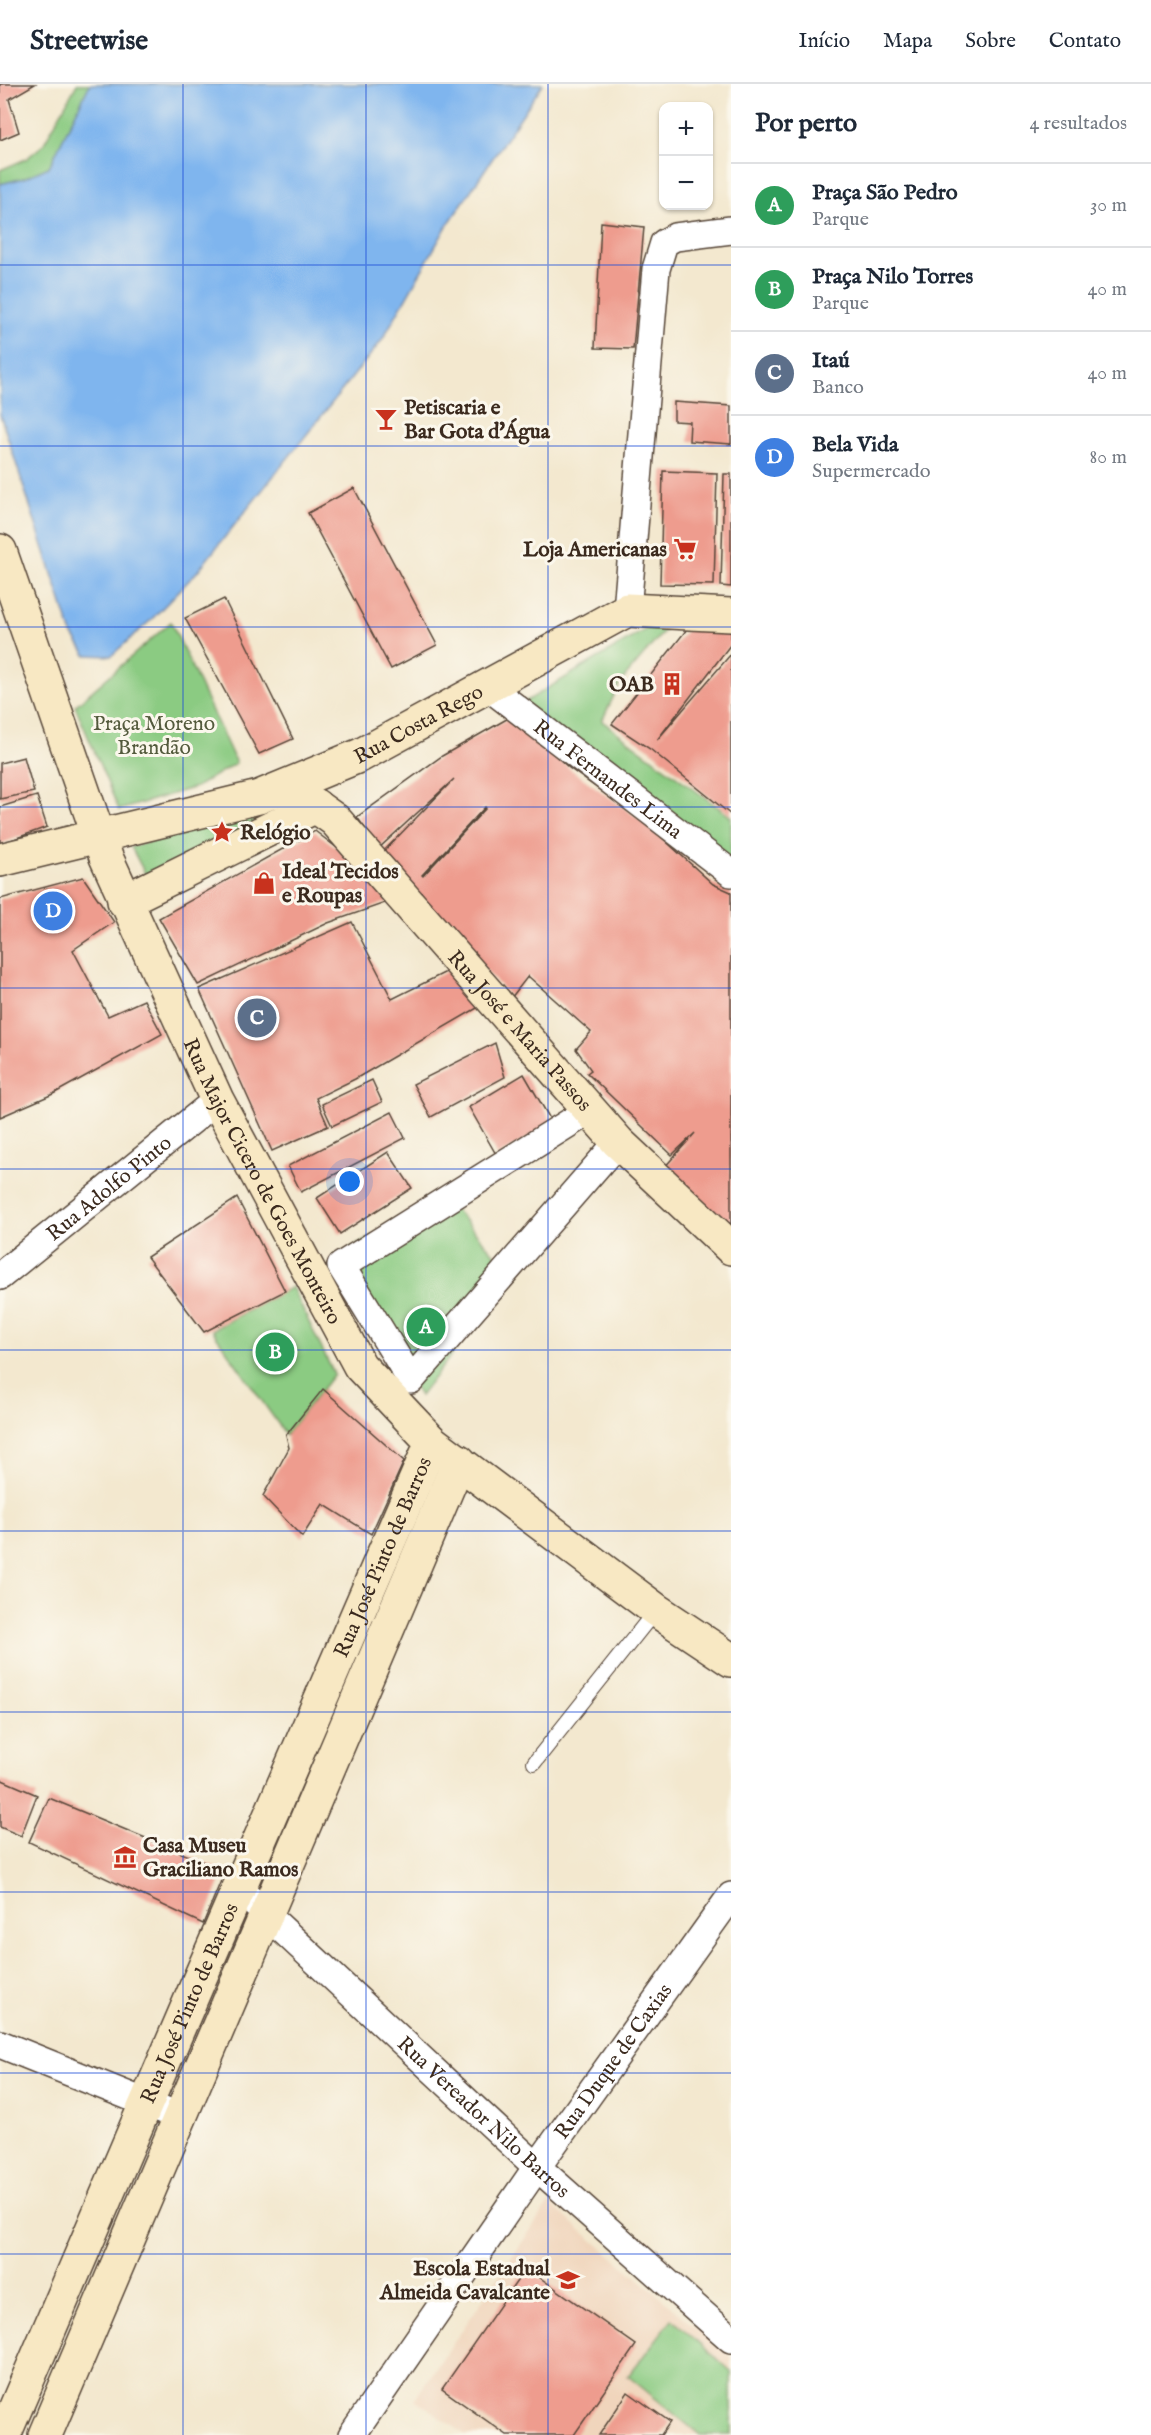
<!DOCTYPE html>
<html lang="pt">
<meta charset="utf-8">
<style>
:root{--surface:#fff;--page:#f2f2f3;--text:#1f2937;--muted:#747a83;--line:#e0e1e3;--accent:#0b8043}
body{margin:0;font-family:"IM FELL English",serif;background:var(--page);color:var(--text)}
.controls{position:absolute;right:18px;top:18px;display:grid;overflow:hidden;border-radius:12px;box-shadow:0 2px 4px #0004}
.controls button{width:54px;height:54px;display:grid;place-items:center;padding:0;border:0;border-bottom:2px solid var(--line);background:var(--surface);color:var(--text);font:30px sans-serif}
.you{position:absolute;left:350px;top:1098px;width:21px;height:21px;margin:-15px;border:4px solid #fff;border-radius:50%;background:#1a73e8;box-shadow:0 0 0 9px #1a73e833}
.badge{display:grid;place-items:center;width:39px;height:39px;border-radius:50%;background:var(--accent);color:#fff;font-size:20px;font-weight:700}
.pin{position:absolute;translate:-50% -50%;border:3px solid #fff;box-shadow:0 2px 6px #0006}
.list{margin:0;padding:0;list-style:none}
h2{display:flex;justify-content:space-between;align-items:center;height:78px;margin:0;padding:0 24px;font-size:26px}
h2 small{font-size:20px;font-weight:400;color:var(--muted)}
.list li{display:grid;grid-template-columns:39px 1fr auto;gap:18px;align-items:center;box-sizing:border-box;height:84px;padding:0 24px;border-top:2px solid var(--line)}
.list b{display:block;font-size:22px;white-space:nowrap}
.list p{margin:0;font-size:20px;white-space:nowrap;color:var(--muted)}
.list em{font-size:20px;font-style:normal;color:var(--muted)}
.map{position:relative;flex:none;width:731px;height:2351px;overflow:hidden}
header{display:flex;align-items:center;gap:36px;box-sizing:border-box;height:84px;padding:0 30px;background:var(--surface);border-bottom:2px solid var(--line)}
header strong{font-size:28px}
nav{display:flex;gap:33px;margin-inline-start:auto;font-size:21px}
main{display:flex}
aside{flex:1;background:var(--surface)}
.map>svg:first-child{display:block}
.built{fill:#f0d5bc}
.green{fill:#8bcb82;stroke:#637a50;stroke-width:1.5}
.water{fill:#7fb5ee;stroke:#5d7086;stroke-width:1.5}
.building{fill:#ee9c8e;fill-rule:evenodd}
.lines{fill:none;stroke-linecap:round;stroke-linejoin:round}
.lane-casing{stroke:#574639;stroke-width:16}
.street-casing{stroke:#574639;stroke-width:30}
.secondary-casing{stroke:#574639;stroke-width:36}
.lane{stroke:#fff;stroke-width:14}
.street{stroke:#fff;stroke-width:27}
.secondary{stroke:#f8e8c3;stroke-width:33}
.grid{fill:none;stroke:#1d4ed8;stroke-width:1.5;stroke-opacity:0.55}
.labels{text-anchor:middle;stroke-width:6;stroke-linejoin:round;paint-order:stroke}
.poi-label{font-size:21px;font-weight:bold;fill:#3b2a1e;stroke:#fbf7ec;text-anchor:start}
.street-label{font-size:21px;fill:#3b2a1e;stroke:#fbf7ec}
.park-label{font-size:21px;fill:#535a3c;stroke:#fbf7ec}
</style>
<header>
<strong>Streetwise</strong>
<nav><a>Início</a><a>Mapa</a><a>Sobre</a><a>Contato</a></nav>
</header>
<main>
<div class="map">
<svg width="731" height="2351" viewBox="0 0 731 2351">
<rect width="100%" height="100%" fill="#fbf7ec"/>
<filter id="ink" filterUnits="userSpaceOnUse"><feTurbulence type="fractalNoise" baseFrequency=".0167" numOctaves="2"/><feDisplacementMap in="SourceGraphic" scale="12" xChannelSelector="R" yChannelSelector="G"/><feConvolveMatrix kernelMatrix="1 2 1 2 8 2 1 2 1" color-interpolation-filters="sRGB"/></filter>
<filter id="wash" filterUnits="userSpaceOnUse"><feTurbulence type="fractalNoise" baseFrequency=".008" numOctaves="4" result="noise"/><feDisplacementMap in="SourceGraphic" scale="24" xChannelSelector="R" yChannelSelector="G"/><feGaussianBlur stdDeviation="1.35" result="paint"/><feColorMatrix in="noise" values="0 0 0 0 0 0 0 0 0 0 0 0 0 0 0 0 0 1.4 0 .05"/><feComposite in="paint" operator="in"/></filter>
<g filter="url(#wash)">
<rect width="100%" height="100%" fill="#f3e8cf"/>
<!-- built -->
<path class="built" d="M549,2119L731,2273V2351H466L415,2315Z"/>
<!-- green -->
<g class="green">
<path d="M77,0H90L49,83L24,94L0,100V86L26,75L43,61Z"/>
<path d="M675,534L620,599L602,637L731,733V786L518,622L656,539Z"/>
<path d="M171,538L236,679L196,703L119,726L75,622Z"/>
<path d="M252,725L260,744L149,797L131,763L189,747Z"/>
<path d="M446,1115L513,1191L420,1312L335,1172Z"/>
<path d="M292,1203L334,1290L286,1351L212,1246Z"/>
<path d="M672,2235L731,2287V2351H700L628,2292Z"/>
</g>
<!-- water -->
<path class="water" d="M90,0H543L447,142L382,256L197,488L151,536L111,572L86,571L71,548L0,330V100L24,94L49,83Z"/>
<g id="blocks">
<!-- building -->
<g class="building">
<path d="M0,0H35L9,15L19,48L0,56Z"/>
<path d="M601,138L644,143L633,265L595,264Z"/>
<path d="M674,318L731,322V360L689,357L690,338L674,337Z"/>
<path d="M663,387L717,389L714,501L660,500Z"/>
<path d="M724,390H731V503L721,502Z"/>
<path d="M354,404L437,561L391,585L308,429Z"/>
<path d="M224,515L293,655L259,670L185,534Z"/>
<path d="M691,540L731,547V560L657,656L731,570V731L650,665L612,640Z"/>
<path d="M512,632L569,684L649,742L713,800L731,808V1147L663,1085L695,1049L672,1071L587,989L591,986L576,965L591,948L528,892L511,914L381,770L454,695L379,764L357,733L442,672ZM485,723L486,724L423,792L422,791Z"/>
<path d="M24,673L34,708L0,715V679Z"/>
<path d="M37,712L47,743L0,760V723Z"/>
<path d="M315,747L350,774L388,818L328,839L198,901L159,834Z"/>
<path d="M83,793L114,838L73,866L108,932L144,916L162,950L53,1010L0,1033V815Z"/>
<path d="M352,838L392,915L452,885L484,920L355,995L316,1014L328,1042L272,1067L199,905Z"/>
<path d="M495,959L505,993L431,1033L413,1000Z"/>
<path d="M524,990L553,1040L497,1072L469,1023Z"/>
<path d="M372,996L382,1018L332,1042L322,1020Z"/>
<path d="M392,1028L405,1054L301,1108L288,1082Z"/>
<path d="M388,1068L412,1104L340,1150L317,1114Z"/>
<path d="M237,1114L285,1207L204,1248L147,1173Z"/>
<path d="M323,1305L404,1377L371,1450L323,1420L302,1453L263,1412L289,1364L286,1351Z"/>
<path d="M0,1695L37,1711L21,1752L0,1743Z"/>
<path d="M49,1714L225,1787L203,1840L29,1758Z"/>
<path d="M526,2184L636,2261L574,2351H507L442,2305Z"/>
<path d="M628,2308L670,2338L661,2351H599Z"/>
</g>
</g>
</g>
<g filter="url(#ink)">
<use href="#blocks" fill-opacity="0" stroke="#574639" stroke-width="1.5"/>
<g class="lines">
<!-- lane casing -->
<g class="lane-casing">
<path id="lane" d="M534,1679L656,1526"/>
</g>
<!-- street casing -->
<g class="street-casing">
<g id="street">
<path d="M627,526L656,185L664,159L675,153L731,146"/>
<path id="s1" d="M486,601L731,789"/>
<path d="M590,1026L341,1182L411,1296L618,1058"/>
<path id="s2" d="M0,1192L217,1016"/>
<path id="s3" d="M240,1806L537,2083L731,2255"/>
<path d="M0,1960L181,2033"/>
<path id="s4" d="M352,2351L537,2083L731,1812"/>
</g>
</g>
<!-- secondary casing -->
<g class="secondary-casing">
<g id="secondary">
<path id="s5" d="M0,467L106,773L217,1016L360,1282L432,1358L656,1526L731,1576"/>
<path id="s6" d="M287,702L335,736L618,1058L731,1164"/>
<path id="s7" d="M0,776L259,713L361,671L627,526L731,531"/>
<path d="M124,817L316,722"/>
<path id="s8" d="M4,2351C144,2019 290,1689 432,1358"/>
<path d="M45,2351L459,1377"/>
</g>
</g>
<!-- lane -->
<use href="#lane" class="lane"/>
<!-- street -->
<use href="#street" class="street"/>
<!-- secondary -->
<use href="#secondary" class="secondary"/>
</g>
</g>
<!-- grid -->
<path class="grid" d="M183,0V2351M366,0V2351M548,0V2351M0,181H731M0,362H731M0,543H731M0,723H731M0,904H731M0,1085H731M0,1266H731M0,1447H731M0,1628H731M0,1808H731M0,1989H731M0,2170H731"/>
<!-- icons -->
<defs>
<g id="bar-bare" transform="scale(1.8)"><path d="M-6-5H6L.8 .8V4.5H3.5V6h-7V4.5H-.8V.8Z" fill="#c8321e" stroke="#fbf7ec" stroke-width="2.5" paint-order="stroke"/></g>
<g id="supermarket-bare" transform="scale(1.8)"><path d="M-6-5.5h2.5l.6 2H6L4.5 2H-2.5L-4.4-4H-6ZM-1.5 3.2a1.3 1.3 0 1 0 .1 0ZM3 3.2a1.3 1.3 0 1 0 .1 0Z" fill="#c8321e" stroke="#fbf7ec" stroke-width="2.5" paint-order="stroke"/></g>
<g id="building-bare" transform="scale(1.8)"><path d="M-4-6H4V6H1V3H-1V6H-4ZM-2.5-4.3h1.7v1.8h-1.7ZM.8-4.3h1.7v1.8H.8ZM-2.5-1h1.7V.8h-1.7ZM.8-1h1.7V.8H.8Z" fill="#c8321e" stroke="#fbf7ec" stroke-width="2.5" paint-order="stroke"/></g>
<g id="sight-bare" transform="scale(1.8)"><path d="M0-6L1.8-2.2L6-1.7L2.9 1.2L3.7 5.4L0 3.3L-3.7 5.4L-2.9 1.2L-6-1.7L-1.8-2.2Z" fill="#c8321e" stroke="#fbf7ec" stroke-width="2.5" paint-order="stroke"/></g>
<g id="shop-bare" transform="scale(1.8)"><path d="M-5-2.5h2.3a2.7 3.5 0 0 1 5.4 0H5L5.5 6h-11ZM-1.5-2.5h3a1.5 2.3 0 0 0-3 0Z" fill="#c8321e" stroke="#fbf7ec" stroke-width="2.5" paint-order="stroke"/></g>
<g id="museum-bare" transform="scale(1.8)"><path d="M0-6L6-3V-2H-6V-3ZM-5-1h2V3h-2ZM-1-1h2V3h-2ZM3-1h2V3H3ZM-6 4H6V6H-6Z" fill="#c8321e" stroke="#fbf7ec" stroke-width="2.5" paint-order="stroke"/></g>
<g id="school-bare" transform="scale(1.8)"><path d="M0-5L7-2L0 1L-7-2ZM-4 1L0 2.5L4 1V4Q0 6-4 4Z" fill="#c8321e" stroke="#fbf7ec" stroke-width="2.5" paint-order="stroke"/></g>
</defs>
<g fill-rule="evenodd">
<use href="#bar-bare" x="386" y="335"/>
<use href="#supermarket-bare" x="685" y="465"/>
<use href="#building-bare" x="672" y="600"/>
<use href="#sight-bare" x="222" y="748"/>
<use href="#shop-bare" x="264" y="799"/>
<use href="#museum-bare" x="125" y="1773"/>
<use href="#school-bare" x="568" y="2196"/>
</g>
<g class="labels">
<!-- poi labels -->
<g class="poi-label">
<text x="404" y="330">Petiscaria e<tspan x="404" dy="24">Bar Gota d'Água</tspan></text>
<text x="667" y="472" text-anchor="end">Loja Americanas</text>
<text x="654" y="607" text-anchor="end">OAB</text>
<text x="240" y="755">Relógio</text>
<text x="282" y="794">Ideal Tecidos<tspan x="282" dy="24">e Roupas</tspan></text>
<text x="143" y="1768">Casa Museu<tspan x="143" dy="24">Graciliano Ramos</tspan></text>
<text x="550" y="2191" text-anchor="end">Escola Estadual<tspan x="550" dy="24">Almeida Cavalcante</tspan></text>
</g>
<!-- street labels -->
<g class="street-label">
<text dy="7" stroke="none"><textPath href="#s7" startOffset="442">Rua Costa Rego</textPath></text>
<text dy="7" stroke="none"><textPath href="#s1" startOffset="154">Rua Fernandes Lima</textPath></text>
<text dy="7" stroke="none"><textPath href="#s6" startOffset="339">Rua José e Maria Passos</textPath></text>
<text dy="7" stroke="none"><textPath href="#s5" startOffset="684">Rua Major Cicero de Goes Monteiro</textPath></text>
<text dy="7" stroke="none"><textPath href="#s2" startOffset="140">Rua Adolfo Pinto</textPath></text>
<text dy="7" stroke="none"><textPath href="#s8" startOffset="956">Rua José Pinto de Barros</textPath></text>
<text dy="7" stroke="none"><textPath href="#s8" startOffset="470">Rua José Pinto de Barros</textPath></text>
<text dy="7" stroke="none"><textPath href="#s4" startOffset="456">Rua Duque de Caxias</textPath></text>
<text dy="7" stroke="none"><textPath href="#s3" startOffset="333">Rua Vereador Nilo Barros</textPath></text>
</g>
<!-- park labels -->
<g class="park-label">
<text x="154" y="646">Praça Moreno<tspan x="154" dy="24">Brandão</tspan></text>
</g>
</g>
</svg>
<div class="controls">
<button>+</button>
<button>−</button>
</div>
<div class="you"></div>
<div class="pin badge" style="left:426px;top:1243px;background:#2e9e5b">A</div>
<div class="pin badge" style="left:275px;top:1268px;background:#2e9e5b">B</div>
<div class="pin badge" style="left:257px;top:934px;background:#5c6f8a">C</div>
<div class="pin badge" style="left:53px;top:827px;background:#3f7fe0">D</div>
</div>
<aside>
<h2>Por perto<small>4 resultados</small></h2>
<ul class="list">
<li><span class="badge" style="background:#2e9e5b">A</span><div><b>Praça São Pedro</b><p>Parque</p></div><em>30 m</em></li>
<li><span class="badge" style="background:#2e9e5b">B</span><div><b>Praça Nilo Torres</b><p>Parque</p></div><em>40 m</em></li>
<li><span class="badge" style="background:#5c6f8a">C</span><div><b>Itaú</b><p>Banco</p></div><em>40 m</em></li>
<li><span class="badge" style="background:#3f7fe0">D</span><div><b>Bela Vida</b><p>Supermercado</p></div><em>80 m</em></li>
</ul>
</aside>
</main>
